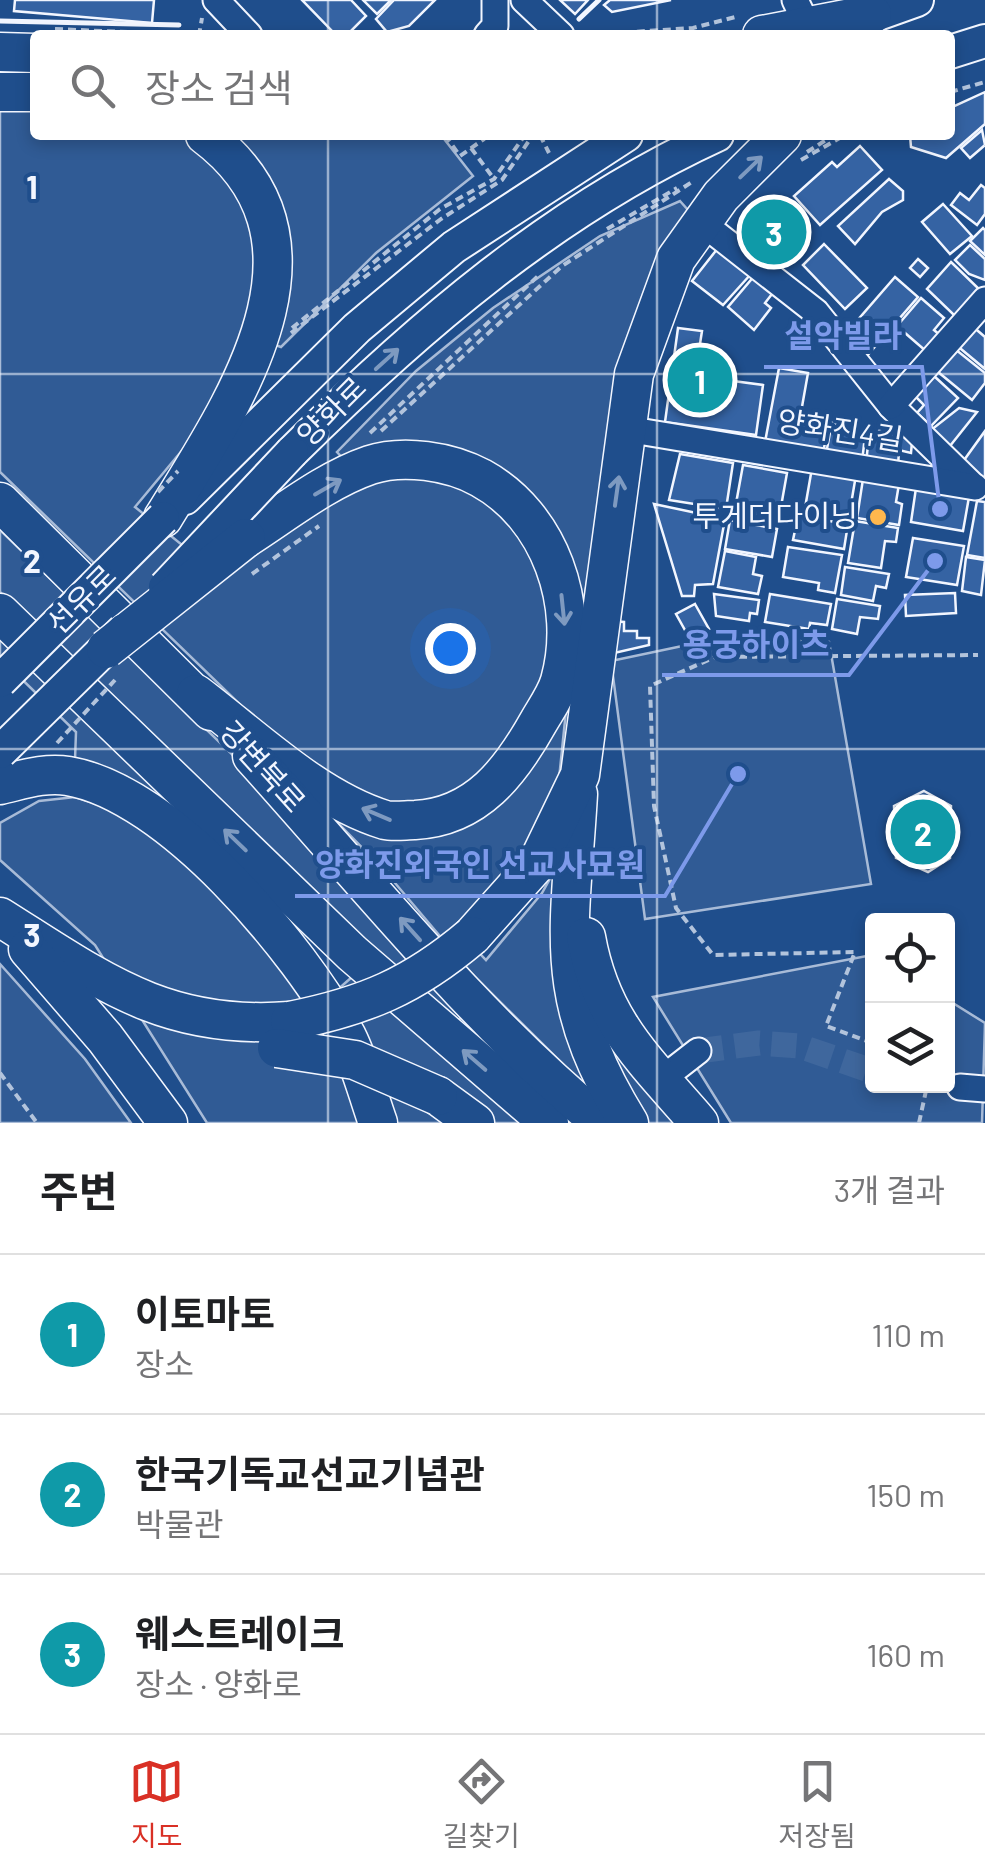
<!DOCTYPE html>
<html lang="ko">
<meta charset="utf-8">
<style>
:root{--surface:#fff;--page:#f2f2f2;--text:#202124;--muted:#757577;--line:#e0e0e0;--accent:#d93025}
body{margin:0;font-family:Barlow,"Noto Sans KR",sans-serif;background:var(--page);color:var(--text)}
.controls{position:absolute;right:30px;bottom:30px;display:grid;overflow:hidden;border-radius:10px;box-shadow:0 5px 15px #0003}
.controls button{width:90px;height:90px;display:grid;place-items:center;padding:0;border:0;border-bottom:2px solid var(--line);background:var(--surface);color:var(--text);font:50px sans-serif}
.you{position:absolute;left:450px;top:648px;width:35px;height:35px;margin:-25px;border:8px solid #fff;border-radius:50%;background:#1a73e8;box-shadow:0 0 0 15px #1a73e833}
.badge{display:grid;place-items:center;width:65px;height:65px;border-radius:50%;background:var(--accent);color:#fff;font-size:32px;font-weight:700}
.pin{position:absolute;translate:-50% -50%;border:5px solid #fff;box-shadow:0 2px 10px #0006}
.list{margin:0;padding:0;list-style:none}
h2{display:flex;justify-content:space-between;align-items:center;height:130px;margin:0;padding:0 40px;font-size:42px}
h2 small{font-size:32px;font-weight:400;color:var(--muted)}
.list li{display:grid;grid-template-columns:65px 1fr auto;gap:30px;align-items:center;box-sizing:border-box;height:160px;padding:0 40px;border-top:2px solid var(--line)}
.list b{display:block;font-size:38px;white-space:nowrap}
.list p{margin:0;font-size:32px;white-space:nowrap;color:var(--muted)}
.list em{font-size:32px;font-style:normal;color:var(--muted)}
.icon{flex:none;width:55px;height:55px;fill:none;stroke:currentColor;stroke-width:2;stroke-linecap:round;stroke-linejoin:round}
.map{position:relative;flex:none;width:985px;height:1123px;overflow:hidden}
.search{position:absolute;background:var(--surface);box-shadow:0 5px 15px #0003;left:30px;right:30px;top:30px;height:110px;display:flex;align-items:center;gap:25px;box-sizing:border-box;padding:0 35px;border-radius:10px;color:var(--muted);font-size:38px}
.sheet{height:610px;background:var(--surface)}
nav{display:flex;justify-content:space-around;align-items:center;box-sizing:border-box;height:140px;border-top:2px solid var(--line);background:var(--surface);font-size:28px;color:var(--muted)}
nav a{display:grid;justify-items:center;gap:5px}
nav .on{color:var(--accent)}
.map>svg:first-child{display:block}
.built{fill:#305b95;stroke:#a8bbd7;stroke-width:2.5}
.building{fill:#3563a3;stroke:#f2f6ff;stroke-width:2.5}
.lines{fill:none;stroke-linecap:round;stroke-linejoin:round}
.minor-tunnel{stroke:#3f679d;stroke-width:25;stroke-dasharray:25 12;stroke-linecap:butt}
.minor-casing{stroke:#f2f6ff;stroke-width:29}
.major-casing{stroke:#f2f6ff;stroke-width:36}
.highway-casing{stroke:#f2f6ff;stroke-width:41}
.path{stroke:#b3c4dc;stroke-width:4;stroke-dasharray:8 5;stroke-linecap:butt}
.minor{stroke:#1f4e8c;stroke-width:25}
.major{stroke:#1f4e8c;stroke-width:32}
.highway{stroke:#1f4e8c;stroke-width:38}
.major-bridge-casing{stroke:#f2f6ff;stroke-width:36;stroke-linecap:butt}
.highway-bridge-casing{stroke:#f2f6ff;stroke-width:41;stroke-linecap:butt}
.path-bridge{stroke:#b3c4dc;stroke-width:4;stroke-dasharray:8 5;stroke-linecap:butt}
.major-bridge{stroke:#1f4e8c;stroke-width:32}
.highway-bridge{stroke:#1f4e8c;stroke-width:38}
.wall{stroke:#f2f6ff;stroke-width:5}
.oneway{stroke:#7e9ac0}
.grid{fill:none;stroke:#f2f6ff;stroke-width:2.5;stroke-opacity:0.55}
.poi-dot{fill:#ffb74d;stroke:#1f4e8c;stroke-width:4}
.labels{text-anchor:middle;stroke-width:8;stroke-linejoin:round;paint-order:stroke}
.street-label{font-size:30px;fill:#f2f6ff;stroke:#1f4e8c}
.poi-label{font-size:30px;fill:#f2f6ff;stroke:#1f4e8c;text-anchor:end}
.grid-label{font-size:32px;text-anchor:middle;font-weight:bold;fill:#f2f6ff;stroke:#1f4e8c;stroke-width:8;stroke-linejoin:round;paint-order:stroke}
.leader{fill:none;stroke:#7d9aea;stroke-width:4}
.callout-dot{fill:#7d9aea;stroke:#1f4e8c;stroke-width:4}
.callout-label{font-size:32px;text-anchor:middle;font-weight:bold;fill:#7d9aea;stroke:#1f4e8c;stroke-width:8;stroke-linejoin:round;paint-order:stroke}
</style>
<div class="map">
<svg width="985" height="1123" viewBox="0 0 985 1123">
<rect width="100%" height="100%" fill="#1f4e8c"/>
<!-- built -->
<g class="built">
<path d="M35,105V135H190L225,169L256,230L254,333L199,430L135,507L223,578L332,493L417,469L510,505L544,561L552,668L477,796L387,810L288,751L0,472V107Z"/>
<path d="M221,135H441L473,176L376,253L281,347L269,343L279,288Z"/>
<path d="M680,201L688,210L613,427L567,701L559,779L541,843L466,939L486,960L542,893L566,850L594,1095L472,974L384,870L332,817L427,831L565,684L521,493L348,464L337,452L416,371L493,308L600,236Z"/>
<path d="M0,530L270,791L464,1015L451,1027L0,592Z"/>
<path d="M0,633L194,823L75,760L76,732L0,658Z"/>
<path d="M725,637L829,642L871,884L645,919L611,661Z"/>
<path d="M75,797L137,817L256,928L311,1000L366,1123H207L95,945L0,860V823L39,801Z"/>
<path d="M872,955V1086H948V1000L985,1023L982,1123H731L653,997Z"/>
<path d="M0,964L85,1059L131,1123H0Z"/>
<path d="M589,972L678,1123H648L605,1068Z"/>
<path d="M352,977L528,1123H494L439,1084L458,1123H389L336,991Z"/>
</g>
<!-- building -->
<g class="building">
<path d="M15,0H154L152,23L14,11Z"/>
<path d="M302,0H351L366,16L347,35H336Z"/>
<path d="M363,0H391L377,14Z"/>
<path d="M394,0H435L409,26L387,32L376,19Z"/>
<path d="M560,0H588L575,14Z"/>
<path d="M610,0H671L612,12L604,5Z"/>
<path d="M985,92V124L946,158L911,147L910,135H950V108Z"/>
<path d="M982,130L985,145L970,158L961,148Z"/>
<path d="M860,146L882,170L820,225L794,196L832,162L837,167Z"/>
<path d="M889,179L903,191V200L882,212L855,244L838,226Z"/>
<path d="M981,185L985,188V214L977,225L951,205L960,193L969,200Z"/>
<path d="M785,199L803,219L795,227L804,237L771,268L743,237L756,224L751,219L770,202L775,207Z"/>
<path d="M943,204L972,236L950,254L922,222Z"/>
<path d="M983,228L985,230V255L970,241Z"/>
<path d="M824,244L867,288L845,309L803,265Z"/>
<path d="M970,245L985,259V280L969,274L955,260Z"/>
<path d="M718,248L751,274L723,305L692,281Z"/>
<path d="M918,259L928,268L920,277L910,268Z"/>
<path d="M951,262L980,290L955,316L927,289Z"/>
<path d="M756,274L772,294L765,303L771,308L754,330L728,307Z"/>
<path d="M895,277L918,297L866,357L843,337Z"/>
<path d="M921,298L944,318L934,330L941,336L927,352L897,326Z"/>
<path d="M971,325L985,337V369L955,344Z"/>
<path d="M678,328L702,331L695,376L763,385L756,435L665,422Z"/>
<path d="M950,345L985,373V383L972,400L932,367Z"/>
<path d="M779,368L808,373L800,418L829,423L823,453L765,442Z"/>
<path d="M934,376L958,398L931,426L917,413L924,405L915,396Z"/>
<path d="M959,408L977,412L950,446L931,430Z"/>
<path d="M832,422L865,436L862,462L826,454Z"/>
<path d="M881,428L896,429L912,442L911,453L899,450L898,467L866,463L869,436H876Z"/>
<path d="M985,431V479L962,463Z"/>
<path d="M680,454L733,463L726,509L669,500Z"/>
<path d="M743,465L787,473L779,518L735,509Z"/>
<path d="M812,468L856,475L849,516L805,508Z"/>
<path d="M863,479L899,484L896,502L902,504L899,525L857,518Z"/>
<path d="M916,488L969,497L963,531L911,522Z"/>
<path d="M977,501L985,502V558L967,555Z"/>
<path d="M654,504L725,519L713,584L695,585L694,596H682Z"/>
<path d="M798,516L848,524L844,549L793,540Z"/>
<path d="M730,520L777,529L772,557L725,549Z"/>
<path d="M855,521L898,528L896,542L885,541L881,568L848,563Z"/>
<path d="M913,538L964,546L957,585L906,577Z"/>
<path d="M788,547L842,555L835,593L818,590L819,583L783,577Z"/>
<path d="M725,551L756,557L753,574L762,576L758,594L718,587Z"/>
<path d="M966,557L985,560L981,595L962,591Z"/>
<path d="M845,567L889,574L886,588L876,586L873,601L841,595Z"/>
<path d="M955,593L956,613L906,616L905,595Z"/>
<path d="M714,594L759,600L757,614L750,613L749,621L716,616Z"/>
<path d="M770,594L831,604L827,625L810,623L809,629L765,622Z"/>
<path d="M837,599L880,606L878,619L860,617L857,634L832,629Z"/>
<path d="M695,604L709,629L690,639L676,614Z"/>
<path d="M611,621L624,622V631H637V638H649V645L610,654Z"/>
<path d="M924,791L951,806L950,858L928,872L896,858L894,806Z"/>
</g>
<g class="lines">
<!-- minor-tunnel -->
<path class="minor-tunnel" d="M698,1051L759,1043L799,1046L872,1071"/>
<!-- minor casing -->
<g class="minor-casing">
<g id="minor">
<path d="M216,0L249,35"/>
<path d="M524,0L561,35"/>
<path d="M795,0L807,25"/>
<path d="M487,35L495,26V0"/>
<path d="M701,222L816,312L891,406L973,486"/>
<path d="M891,406L985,300"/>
<path d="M626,429L975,487"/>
<path d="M662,1079L698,1051"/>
<path d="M960,1087L985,1089"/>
</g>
</g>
<!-- major casing -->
<g class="major-casing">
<g id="major">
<path d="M847,25L917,0"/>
<path d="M950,52L985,41"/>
<path d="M292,452C418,327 554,210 717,135"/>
<path d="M185,498L357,328L454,247L626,135"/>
</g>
</g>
<!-- highway casing -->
<g class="highway-casing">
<g id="highway">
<path d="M762,35L872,14"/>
<path d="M0,52L35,53"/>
<path d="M0,92H35"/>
<path d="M0,502L211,711"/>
<path d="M163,518C232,405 347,242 205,135"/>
<path d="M0,613L352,953L549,1123"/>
<path d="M196,694C253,737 316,799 385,820C394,822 406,820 415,820C477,817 511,771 539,721C546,709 556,695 560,681C581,605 550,516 481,478C450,461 403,454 370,465C326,480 285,513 246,538"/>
<path d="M252,756C364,880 472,1016 601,1123"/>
<path d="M0,785C22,780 45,772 68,776C170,793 300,949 347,1037C360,1063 368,1095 378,1123"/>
<path d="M578,794C570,933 550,996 629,1123"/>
<path d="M0,917C100,980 165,1031 290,1021"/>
<path d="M472,936L538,862L580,775L634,374L676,259L721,196L782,135"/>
<path d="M586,937C601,1022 645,1060 699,1123"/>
<path d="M28,949L105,1038L168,1123"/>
<path d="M438,1096L475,1123"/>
</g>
</g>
<!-- path -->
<g class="path">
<path d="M55,29L199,35L202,18"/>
<path d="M585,35L693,28L739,16"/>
<path d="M950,92L985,82"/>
<path d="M445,135L460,156L484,139L482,135"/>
<path d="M540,135L549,153"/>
<path d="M471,148L494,179"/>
<path d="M807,152L834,135"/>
<path d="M801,160L845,135"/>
<path d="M607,229L677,188"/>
<path d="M292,328L440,209L494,179L525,135"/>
<path d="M291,333L441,219L502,180L533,135"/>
<path d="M381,431L562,266L692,182"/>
<path d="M370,433L538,276"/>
<path d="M872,1043L826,1026L855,952L713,955L676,908L654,806L650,686L715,657L978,655"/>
<path d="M0,1073L37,1123"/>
<path d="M919,1123L927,1086"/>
</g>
<!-- minor -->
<use href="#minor" class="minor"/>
<!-- major -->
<use href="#major" class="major"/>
<!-- highway -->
<use href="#highway" class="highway"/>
<!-- major-bridge casing -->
<g class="major-bridge-casing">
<g id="major-bridge">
<path d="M165,587L292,452"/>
<path d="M0,681L163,518"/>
<path d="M0,752L124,630"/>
</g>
</g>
<!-- highway-bridge casing -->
<g class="highway-bridge-casing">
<g id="highway-bridge">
<path d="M106,649L246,538"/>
<path d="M290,1021C365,1006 413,986 472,936"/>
<path d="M277,1048L355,1060L438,1096"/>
</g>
</g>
<!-- path-bridge -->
<g class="path-bridge">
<path d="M158,492L178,471"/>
<path d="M252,574L319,526"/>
<path d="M57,743L115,680"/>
</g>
<!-- major-bridge -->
<use href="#major-bridge" class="major-bridge"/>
<!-- highway-bridge -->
<use href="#highway-bridge" class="highway-bridge"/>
<!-- wall -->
<g class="wall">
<path d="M579,19L599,0"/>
<path d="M0,21L179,25"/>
</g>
</g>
<!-- one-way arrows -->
<defs><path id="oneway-shaft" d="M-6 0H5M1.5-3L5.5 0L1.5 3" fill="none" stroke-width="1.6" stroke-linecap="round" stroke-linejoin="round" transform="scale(2.5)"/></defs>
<g class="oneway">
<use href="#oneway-shaft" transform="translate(751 167) rotate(-44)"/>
<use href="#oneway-shaft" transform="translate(387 359) rotate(-42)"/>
<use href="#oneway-shaft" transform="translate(328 487) rotate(-30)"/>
<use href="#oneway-shaft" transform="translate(617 491) rotate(-82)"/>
<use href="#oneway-shaft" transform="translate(563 610) rotate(84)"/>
<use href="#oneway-shaft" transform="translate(376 814) rotate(-157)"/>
<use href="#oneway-shaft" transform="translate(235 840) rotate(-136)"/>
<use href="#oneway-shaft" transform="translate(410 929) rotate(-132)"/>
<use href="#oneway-shaft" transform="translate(474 1060) rotate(-139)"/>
</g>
<!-- grid -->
<path class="grid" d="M328,0V35M657,0V35M328,135V1123M657,135V1123M0,374H985M0,749H985"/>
<!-- markers -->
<circle class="poi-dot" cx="878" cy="517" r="10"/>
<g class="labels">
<!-- street labels -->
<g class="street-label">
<text transform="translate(332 412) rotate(-45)" y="10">양화로</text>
<text transform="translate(840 431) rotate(9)" y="10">양화진4길</text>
<text transform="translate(82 600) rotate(-45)" y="10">선유로</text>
<text transform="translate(262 767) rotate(48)" y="10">강변북로</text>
</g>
<!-- poi labels -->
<g class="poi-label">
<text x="858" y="527">투게더다이닝</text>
</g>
</g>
<g class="grid-label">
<text x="32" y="199">1</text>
<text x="32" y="573">2</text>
<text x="32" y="947">3</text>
</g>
<!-- callouts -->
<path class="leader" d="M940 509L922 367H764M935 561L849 675H662M738 774L665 896H295"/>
<g class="callout-dot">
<circle cx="940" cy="509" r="10"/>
<circle cx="935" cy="561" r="10"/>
<circle cx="738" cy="774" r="10"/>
</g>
<g class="callout-label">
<text x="843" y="347">설악빌라</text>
<text x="756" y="656">용궁하이츠</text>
<text x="480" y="876">양화진외국인 선교사묘원</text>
</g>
</svg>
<div class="controls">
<button><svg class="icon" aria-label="locate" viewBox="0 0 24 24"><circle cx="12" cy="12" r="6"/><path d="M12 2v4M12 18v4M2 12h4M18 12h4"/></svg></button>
<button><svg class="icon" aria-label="layers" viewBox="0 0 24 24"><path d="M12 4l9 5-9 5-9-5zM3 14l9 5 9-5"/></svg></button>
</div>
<div class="you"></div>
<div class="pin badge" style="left:700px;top:380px;background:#0f9aa8">1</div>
<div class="pin badge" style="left:923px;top:832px;background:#0f9aa8">2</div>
<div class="pin badge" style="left:774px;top:232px;background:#0f9aa8">3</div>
<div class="search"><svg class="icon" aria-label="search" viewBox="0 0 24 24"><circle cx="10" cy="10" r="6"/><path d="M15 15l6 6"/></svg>장소 검색</div>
</div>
<section class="sheet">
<h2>주변<small>3개 결과</small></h2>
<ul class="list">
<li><span class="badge" style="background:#0f9aa8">1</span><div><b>이토마토</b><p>장소</p></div><em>110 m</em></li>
<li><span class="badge" style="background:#0f9aa8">2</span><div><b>한국기독교선교기념관</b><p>박물관</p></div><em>150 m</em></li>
<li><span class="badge" style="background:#0f9aa8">3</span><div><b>웨스트레이크</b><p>장소 · 양화로</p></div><em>160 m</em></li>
</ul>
</section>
<nav>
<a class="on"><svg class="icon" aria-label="map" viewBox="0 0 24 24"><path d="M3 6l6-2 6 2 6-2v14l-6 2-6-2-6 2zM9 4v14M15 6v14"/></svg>지도</a>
<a><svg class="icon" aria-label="directions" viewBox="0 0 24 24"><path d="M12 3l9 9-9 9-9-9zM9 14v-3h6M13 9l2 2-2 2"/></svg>길찾기</a>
<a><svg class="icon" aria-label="saved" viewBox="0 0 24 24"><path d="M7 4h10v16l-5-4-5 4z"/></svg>저장됨</a>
</nav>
